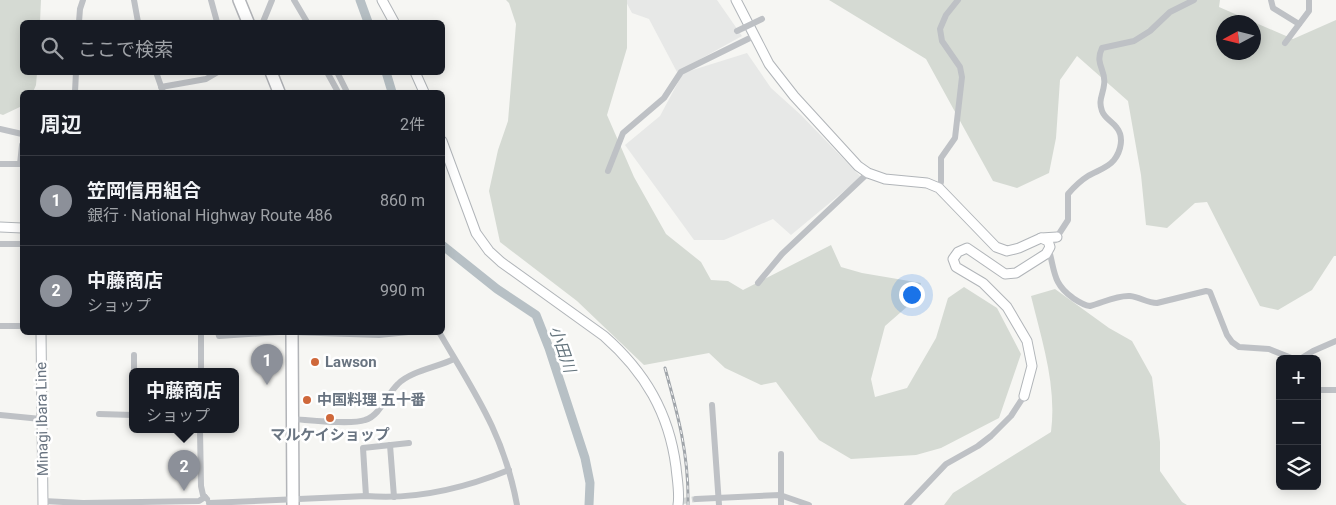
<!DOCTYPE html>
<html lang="ja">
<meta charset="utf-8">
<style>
:root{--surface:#171b24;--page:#20242c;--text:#f1f3f6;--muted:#9ea1a6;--line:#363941;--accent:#8c9099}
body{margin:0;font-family:Roboto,"Noto Sans JP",sans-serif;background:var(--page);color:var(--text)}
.controls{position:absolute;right:15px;bottom:15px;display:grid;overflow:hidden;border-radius:8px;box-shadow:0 2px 12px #0003}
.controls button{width:45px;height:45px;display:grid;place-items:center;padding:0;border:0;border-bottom:1px solid var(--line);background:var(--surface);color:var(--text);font:25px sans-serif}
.compass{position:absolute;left:1216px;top:15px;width:45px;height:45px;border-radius:50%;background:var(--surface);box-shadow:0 2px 12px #0003;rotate:263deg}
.you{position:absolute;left:911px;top:294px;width:18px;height:18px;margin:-12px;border:4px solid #fff;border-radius:50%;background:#1a73e8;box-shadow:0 0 0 8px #1a73e833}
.badge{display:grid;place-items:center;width:32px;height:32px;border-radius:50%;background:var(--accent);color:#fff;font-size:16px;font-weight:700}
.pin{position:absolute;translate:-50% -41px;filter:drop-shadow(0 1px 2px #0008)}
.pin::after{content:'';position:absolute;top:26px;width:18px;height:15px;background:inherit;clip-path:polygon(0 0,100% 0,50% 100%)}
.popup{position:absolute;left:129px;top:368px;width:110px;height:65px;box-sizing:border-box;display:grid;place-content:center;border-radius:8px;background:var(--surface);filter:drop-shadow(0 1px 4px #0005);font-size:16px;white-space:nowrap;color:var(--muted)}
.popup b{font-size:19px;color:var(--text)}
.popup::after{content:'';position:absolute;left:50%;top:100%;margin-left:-10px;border:10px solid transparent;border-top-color:var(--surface)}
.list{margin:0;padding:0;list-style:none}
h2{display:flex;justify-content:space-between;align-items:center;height:65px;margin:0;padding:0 20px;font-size:21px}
h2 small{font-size:16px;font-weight:400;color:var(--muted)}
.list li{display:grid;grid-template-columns:32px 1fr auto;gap:15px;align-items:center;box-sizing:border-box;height:90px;padding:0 20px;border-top:1px solid var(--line)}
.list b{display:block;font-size:19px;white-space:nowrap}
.list p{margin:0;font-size:16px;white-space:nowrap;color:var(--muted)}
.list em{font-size:16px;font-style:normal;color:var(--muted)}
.icon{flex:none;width:28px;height:28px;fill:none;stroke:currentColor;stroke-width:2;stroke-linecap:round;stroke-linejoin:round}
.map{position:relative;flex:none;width:1336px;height:505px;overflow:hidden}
.search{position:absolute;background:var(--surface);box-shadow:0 2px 12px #0003;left:20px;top:20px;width:425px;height:55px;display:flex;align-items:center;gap:12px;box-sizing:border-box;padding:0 18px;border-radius:8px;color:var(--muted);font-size:19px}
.panel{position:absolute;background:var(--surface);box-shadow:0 2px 12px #0003;left:20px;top:90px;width:425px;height:245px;border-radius:8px}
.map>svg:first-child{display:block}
.built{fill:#e7e8e7}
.green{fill:#d5dad3;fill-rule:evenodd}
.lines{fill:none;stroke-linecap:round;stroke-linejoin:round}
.river{stroke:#b7c0c5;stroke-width:9}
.street-tunnel{stroke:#d3d6d6;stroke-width:6;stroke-dasharray:6 3;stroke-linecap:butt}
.secondary-casing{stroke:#b1b5b9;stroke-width:11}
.highway-casing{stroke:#b2b4b8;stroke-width:14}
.street{stroke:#bec1c5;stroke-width:6}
.secondary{stroke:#fff;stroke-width:9}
.highway{stroke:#fff;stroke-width:11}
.rail-casing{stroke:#a0a5aa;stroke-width:3}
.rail{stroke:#fff;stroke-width:1;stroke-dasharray:4;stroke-linecap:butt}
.street-bridge{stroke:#bec1c5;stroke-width:6}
.poi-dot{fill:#cf683a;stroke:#fff;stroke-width:2}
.labels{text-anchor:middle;stroke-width:5;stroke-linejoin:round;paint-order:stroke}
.poi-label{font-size:15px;font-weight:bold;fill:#697481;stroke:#fff;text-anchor:start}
.street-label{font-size:15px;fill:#697481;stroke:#fff}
.water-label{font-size:16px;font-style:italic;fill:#64747d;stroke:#fff}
</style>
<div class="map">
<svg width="1336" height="505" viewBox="0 0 1336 505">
<rect width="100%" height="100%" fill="#f6f6f3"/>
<!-- built -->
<g class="built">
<path d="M625,0H717L742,36L677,72L649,19L632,13Z"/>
<path d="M747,53L771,88L801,115L861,177L791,235L773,219L724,240H694L625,145L660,116L683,73Z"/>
</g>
<!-- green -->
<g class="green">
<path d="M0,0H41L40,22H22V72L37,73L36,85L33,92H22V106L3,115L0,114Z"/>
<path d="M506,0H627V48L607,115L634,177L666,234L701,262L711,280L728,281L743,290L831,245L841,267L862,273L921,283L917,298L885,326L871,379L875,397L907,388L936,338L948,298L964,287L997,308L1021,354L999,418L941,448L916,455L851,459L819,440L776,382L761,385L725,368L709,353L644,365L577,301L500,242L489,191L498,150L508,121L516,24L509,3Z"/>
<path d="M829,0H1220L1219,7L1293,39L1336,20V256H1334L1312,290L1278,310L1260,306L1207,202L1195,203L1167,228L1146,225L1141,175L1128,101L1077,56L1060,80L1056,138L1049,173L1017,188L993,181L926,59ZM1224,22H1254V52H1224Z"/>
<path d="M1055,289L1109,328L1132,341L1152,377L1160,442V471L1182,502L1187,505H944L953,493L1051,432C1057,386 1042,341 1031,296Z"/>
</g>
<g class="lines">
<!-- river -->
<g class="river">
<path d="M360,0L368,22"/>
<path d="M386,72L392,92"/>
<path d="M442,245L497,289L536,315L549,348L585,458L590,483L589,505"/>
</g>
<!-- street-tunnel -->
<path class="street-tunnel" d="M683,501L696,499"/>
<!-- secondary casing -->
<g class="secondary-casing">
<g id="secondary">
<path d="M382,0L394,22"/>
<path d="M736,0L769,64L794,96L858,166L868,173L885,179L927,183L939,188L996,247L1007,251L1019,248L1041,238L1048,241L1050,247L1046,254L1016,273L1005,274L967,248L958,252L953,259L956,267L983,283L1007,307L1027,341L1032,366L1024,396"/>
<path d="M415,72L424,92"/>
<path d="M442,141L476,233L489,251L501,262L604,336C645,372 669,413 676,467C677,479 680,493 678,505"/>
<path d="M0,227L22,228"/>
<path d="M1041,238L1057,237"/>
<path d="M41,332L43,505"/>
</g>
</g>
<!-- highway casing -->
<g class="highway-casing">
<g id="highway">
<path d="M239,0L248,22"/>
<path d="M271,72L279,92"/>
<path d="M292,332L293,505"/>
</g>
</g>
<!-- street -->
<g class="street">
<path d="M134,0L138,22"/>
<path d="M211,0L217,22"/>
<path d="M294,0L307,22"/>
<path d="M1271,0L1273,8L1299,24"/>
<path d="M79,22L80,9L83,0"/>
<path d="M263,22L272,0"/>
<path d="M1285,43L1309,11V0"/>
<path d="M156,72L163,92"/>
<path d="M327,72L338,92"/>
<path d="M337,72L347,92"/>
<path d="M161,87L206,79L218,72"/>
<path d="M75,92L76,72"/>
<path d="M0,129L22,134"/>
<path d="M0,164H22"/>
<path d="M20,164L22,145"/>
<path d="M608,171L623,133L664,98L681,72L754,36"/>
<path d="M939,188L941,182V158L955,138L962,77L960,67L942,41L940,29L946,15L958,0"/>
<path d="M1055,240L1068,220V194C1074,187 1080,181 1088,176C1096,171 1108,168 1114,160C1121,151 1124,137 1117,128C1112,121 1105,119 1102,111C1098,100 1103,95 1104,85C1107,70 1094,65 1102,48L1134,41L1150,31L1170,12L1194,0"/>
<path d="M0,244H22"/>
<path d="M1049,250C1055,272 1053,284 1073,298C1079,302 1083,305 1090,306C1102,303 1117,295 1130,296C1140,297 1147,303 1157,303L1206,291L1210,292L1227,335L1232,342L1239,347L1269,349L1294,359"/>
<path d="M758,283L782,254L868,173"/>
<path d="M0,326H22"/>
<path d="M218,332L219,336L279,332"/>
<path d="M291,332L379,335L408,332"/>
<path d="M439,332C474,392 504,434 517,505"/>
<path d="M134,355V372"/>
<path d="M1300,359L1313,351L1336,341"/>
<path d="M201,372V332"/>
<path d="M1317,390H1336"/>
<path d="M712,405L719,505"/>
<path d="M99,414L133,415"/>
<path d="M0,415L41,419"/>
<path d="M292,419C309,420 351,425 365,420C380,416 387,394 398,384C411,371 438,367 454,359"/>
<path d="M200,430L201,486L203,495L207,499"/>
<path d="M390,445L394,497"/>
<path d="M366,496L363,448L409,443"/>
<path d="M696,499L780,495L809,505"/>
<path d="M43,501L83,503L199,501L205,497"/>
<path d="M209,503L366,496C414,500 465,488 509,470"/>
<path d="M781,505V454"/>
<path d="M907,505L946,464L978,446L991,436L1011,416L1024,396"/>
</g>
<!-- secondary -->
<use href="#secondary" class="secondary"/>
<!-- highway -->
<use href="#highway" class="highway"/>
<!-- rail casing -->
<g class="rail-casing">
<path id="rail" d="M665,368C678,415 689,455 688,505"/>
</g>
<!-- rail -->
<use href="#rail" class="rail"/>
<!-- street-bridge -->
<path class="street-bridge" d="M737,31L762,19"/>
</g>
<!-- markers -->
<g class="poi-dot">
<circle cx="315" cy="362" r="5"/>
<circle cx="307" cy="400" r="5"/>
<circle cx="330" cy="418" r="5"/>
</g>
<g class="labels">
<!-- poi labels -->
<g class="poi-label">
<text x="325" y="367">Lawson</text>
<text x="317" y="405">中国料理 五十番</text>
<text x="330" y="440" text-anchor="middle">マルケイショップ</text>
</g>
<!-- street labels -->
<g class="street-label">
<text transform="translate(42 419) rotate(-91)" y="5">Minagi Ibara Line</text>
</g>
<!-- water labels -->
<g class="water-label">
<text transform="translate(563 349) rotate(71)" y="6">小田川</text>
</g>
</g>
</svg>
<div class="controls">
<button>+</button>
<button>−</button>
<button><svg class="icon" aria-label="layers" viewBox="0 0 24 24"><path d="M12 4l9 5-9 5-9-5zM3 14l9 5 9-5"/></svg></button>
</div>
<svg class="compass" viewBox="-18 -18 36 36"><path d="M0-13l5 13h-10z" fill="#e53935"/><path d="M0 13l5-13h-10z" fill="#9ea1a6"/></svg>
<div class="you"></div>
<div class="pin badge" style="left:267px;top:385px">1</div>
<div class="pin badge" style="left:184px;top:491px">2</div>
<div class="popup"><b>中藤商店</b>ショップ</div>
<div class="search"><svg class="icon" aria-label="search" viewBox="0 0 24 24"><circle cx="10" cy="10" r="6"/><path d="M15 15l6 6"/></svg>ここで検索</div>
<section class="panel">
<h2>周辺<small>2件</small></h2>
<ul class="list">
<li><span class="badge">1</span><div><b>笠岡信用組合</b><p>銀行 · National Highway Route 486</p></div><em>860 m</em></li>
<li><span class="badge">2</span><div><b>中藤商店</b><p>ショップ</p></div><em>990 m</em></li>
</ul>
</section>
</div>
